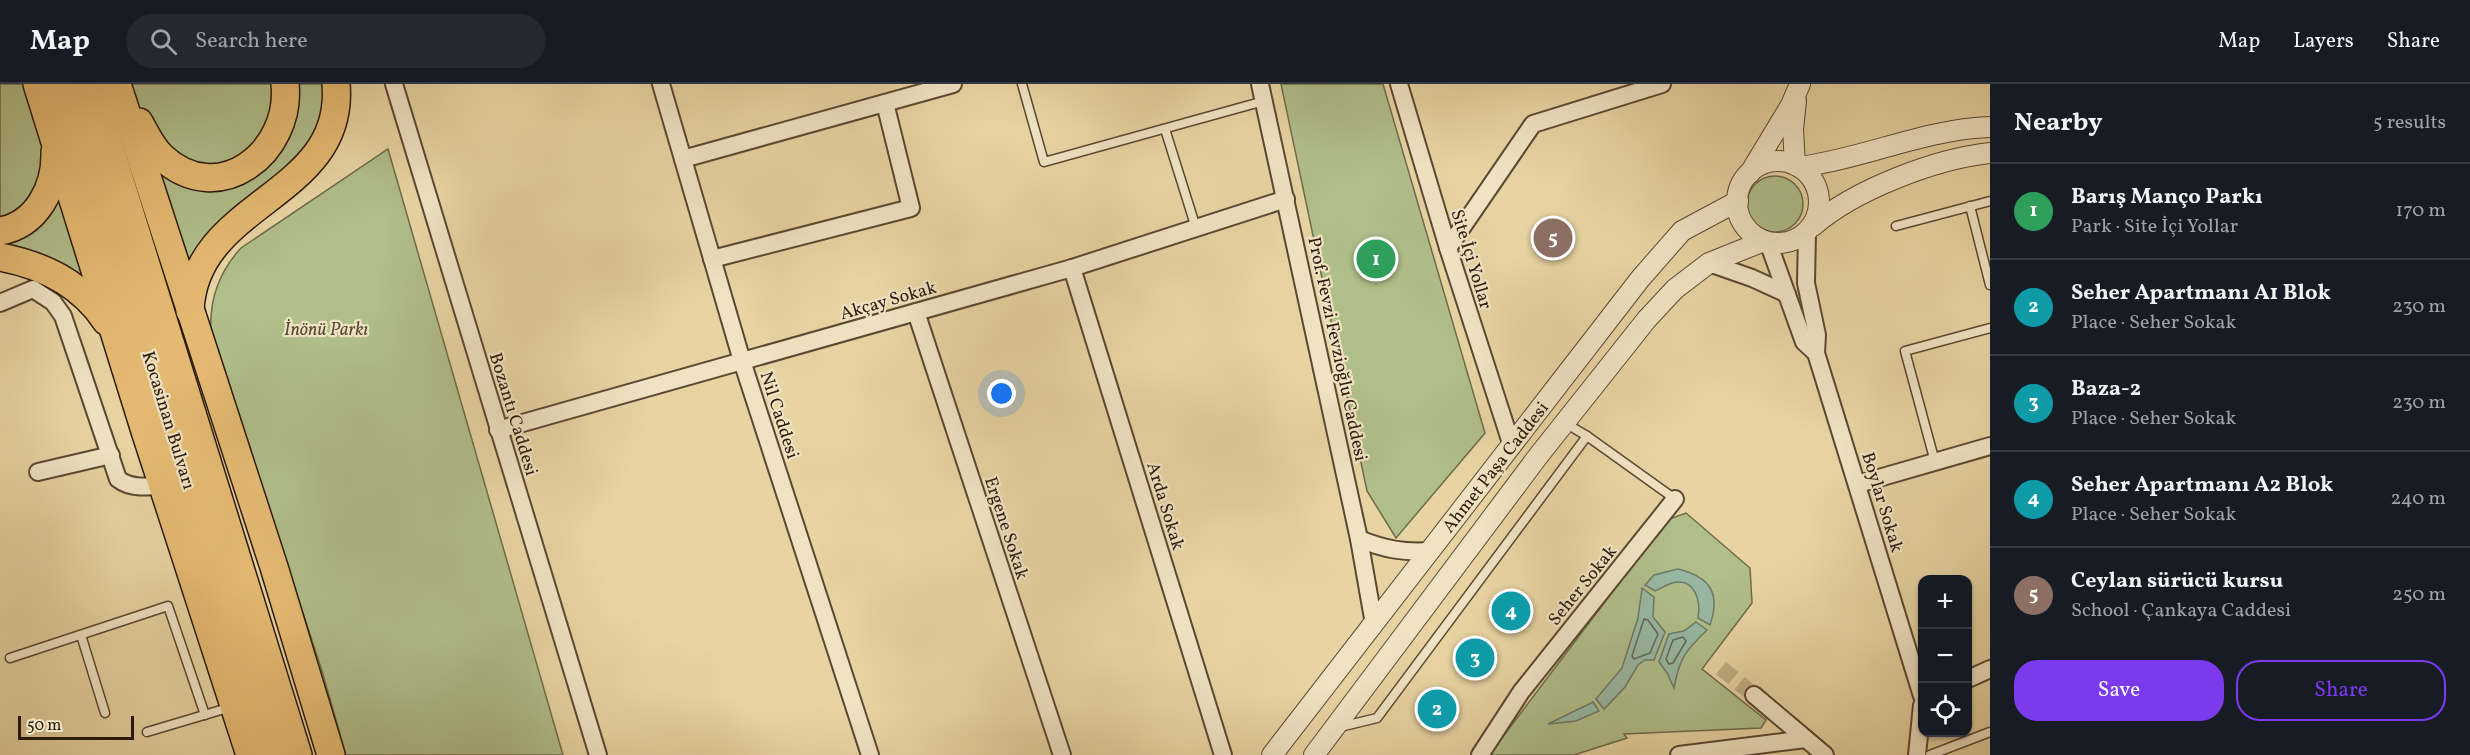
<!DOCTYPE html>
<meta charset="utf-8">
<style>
:root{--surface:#171b24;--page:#242831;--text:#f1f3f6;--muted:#9ea1a6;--line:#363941;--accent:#7c3aed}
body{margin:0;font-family:Vollkorn,serif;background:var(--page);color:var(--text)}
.controls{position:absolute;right:18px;bottom:18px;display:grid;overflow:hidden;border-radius:12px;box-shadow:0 2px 4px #0004}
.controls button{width:54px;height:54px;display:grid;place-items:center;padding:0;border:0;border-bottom:2px solid var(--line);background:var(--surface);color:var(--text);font:30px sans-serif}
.scale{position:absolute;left:18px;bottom:15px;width:116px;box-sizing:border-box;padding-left:6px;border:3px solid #2c1a0c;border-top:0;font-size:16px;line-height:21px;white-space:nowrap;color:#2c1a0c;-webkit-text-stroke:4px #f0e3c3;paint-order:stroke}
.you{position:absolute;left:1002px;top:310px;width:21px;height:21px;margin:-15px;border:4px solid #fff;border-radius:50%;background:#1a73e8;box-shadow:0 0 0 9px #1a73e833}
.badge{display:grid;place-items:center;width:39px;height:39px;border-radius:50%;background:var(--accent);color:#fff;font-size:20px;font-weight:700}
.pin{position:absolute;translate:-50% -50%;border:3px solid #fff;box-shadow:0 2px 6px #0006}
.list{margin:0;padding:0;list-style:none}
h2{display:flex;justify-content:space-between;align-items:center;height:78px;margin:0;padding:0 24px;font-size:26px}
h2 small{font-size:20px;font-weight:400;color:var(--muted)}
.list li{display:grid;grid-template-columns:39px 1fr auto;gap:18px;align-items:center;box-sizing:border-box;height:96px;padding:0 24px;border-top:2px solid var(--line)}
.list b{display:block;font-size:22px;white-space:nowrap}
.list p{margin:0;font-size:20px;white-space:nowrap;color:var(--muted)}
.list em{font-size:20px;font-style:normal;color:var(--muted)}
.actions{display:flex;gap:12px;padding:18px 24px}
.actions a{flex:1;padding:14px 0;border:2px solid var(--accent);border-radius:24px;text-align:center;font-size:21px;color:var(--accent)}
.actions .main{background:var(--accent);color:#fff}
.icon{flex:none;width:33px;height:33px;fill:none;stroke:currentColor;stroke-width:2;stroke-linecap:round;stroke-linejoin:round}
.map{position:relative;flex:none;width:1990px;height:671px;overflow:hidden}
header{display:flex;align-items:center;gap:36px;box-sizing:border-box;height:84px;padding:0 30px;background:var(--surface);border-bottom:2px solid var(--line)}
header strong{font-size:28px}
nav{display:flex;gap:33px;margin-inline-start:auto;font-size:21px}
.search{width:420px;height:54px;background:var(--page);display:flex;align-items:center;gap:15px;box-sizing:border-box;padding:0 21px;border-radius:33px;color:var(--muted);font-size:22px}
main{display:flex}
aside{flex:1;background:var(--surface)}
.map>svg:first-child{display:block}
.green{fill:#b0be8a;stroke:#6e6c4b;stroke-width:1.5}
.water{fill:#98b8a3;stroke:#6d7967;stroke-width:1.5}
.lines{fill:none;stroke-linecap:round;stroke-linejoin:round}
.shore{stroke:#626958;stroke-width:1.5}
.minor-tunnel{stroke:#c2af85;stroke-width:16;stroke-dasharray:16 8;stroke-linecap:butt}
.service-casing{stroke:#5b4832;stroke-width:11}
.minor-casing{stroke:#5b4832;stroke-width:20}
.tertiary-casing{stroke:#5b4832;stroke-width:22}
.trunk-casing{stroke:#2c1a0c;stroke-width:30}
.service{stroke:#f0e3c3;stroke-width:8}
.minor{stroke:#f0e3c3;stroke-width:16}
.tertiary{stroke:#f0e3c3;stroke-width:20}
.trunk{stroke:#e4ba72;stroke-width:27}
.labels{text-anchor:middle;stroke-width:4.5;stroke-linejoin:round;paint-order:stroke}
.street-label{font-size:18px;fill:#2c1a0c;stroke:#f0e3c3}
.park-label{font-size:18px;font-style:italic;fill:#544b32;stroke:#f0e3c3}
</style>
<header>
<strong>Map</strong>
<div class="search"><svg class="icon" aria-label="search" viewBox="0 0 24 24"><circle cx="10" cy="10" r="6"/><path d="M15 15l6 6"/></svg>Search here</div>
<nav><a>Map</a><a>Layers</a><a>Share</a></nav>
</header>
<main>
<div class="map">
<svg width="1990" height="671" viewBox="0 0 1990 671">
<rect width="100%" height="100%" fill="#e8d4a3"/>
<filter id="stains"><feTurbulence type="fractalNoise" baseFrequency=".00333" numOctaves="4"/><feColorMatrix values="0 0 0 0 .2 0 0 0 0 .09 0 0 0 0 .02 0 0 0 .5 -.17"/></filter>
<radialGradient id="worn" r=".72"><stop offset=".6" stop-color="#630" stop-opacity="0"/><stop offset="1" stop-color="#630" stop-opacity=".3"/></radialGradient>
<!-- green -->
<g class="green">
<path d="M0,0H27C38,32 55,71 40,104C36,115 10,134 0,142Z"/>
<path d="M127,0H326L325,37L307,73L186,183L158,90L197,104L227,82H202L162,65Z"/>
<path d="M1281,0H1383L1485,349L1396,454L1367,407Z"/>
<path d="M388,65L563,671H346L322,587L211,248C209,216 219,188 241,164Z"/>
<circle cx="1775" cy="120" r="28"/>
<path d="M59,97L92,205L0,168V153Z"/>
<path d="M1686,429L1750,484L1752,519L1702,585L1766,636L1761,644L1624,650L1627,654L1574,671H1489L1667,436Z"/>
</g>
<!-- water -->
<g class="water">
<path d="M1678,485C1710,493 1721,509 1710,541L1698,534C1701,517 1695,493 1672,499C1666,501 1660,505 1655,507L1645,501L1654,491Z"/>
<path d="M1642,504L1654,513L1653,533L1665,548L1654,576H1645L1638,581L1625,603L1604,625L1596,615L1622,584L1638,534Z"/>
<path d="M1696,538L1707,546C1686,566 1679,575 1674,604L1667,589L1659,578L1669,550L1684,547Z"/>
<path d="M1593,618L1599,627L1576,637L1548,640Z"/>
</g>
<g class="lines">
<!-- shore -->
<g class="shore">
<path d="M1644,535L1648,536L1658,550L1650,569L1634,575L1632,572Z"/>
<path d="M1683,553L1686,557L1673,579L1669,580L1666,575L1673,556Z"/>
</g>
<!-- minor-tunnel -->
<path class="minor-tunnel" d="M1721,584L1754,611"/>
<!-- service casing -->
<g class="service-casing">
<g id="service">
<path d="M1022,0L1044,78L1264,17"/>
<path d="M1165,45L1196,144"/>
<path d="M1970,122L1990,201"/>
<path d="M1896,142L1990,117"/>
<path d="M1565,339L1587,352L1675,415"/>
<path d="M1935,378L1905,267L1990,244"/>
<path d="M81,551L105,629"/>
<path d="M10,574L168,522L205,631"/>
<path d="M1340,643L1377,634L1587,352"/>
<path d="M147,648L231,623"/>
<path d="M1930,671L1990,648"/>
</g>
</g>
<!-- minor casing -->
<g class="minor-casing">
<g id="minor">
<path d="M394,0L598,671"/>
<path d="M661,0L742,277L870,671"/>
<path d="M1260,0L1359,455L1374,540"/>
<path d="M1399,0L1448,164L1512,362"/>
<path d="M683,75L953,0"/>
<path d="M1807,148L1806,199L1817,251L1816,269L1922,612"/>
<path d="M1768,158L1804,258L1816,269"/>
<path d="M1448,164L1533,40L1662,0"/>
<path d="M712,175L911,124L885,19"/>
<path d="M1709,179L1752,194L1787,210"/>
<path d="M1072,184L1223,671"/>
<path d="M0,219L33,205L53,218L63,232L118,395C131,405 147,403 163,401"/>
<path d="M916,228L1062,671"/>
<path d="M498,346L1072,184L1286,115"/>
<path d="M38,388L111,371"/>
<path d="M1858,400L1990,362"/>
<path d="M1359,455C1384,465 1404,469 1430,467"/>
<path d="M1968,595L1990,585"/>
<path d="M1754,611L1825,671"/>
<path d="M1480,671L1521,608L1675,415"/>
<path d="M1679,671L1806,655"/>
<path d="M1917,671L1922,621"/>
</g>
</g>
<!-- tertiary casing -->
<g class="tertiary-casing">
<g id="tertiary">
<circle cx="1778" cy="118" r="41"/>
<path d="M1795,81L1793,45L1796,17"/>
<path d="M1799,83C1863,75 1925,45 1990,43"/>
<path d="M1750,89L1791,21L1800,0"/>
<path d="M1813,142C1854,106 1935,75 1990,69"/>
<path d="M1272,671L1640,195L1682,147L1738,117"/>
<path d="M1314,671L1539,371L1647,235L1675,205L1709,179L1764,157"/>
</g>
</g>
<!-- trunk casing -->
<g class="trunk-casing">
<g id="trunk">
<path d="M37,0L145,347L250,671"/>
<path d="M64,0L274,671"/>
<path d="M90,0L298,671"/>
<path d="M117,0L274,483L331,671"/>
<path d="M139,38C146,50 151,63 162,73C219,126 292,68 285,0"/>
<path d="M0,147C37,141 56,103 55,68"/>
<path d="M0,173C43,181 81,199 106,237"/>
<path d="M190,227C194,116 346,114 336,0"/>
</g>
</g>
<!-- service -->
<use href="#service" class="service"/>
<!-- minor -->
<use href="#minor" class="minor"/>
<!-- tertiary -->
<use href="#tertiary" class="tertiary"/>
<!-- trunk -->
<use href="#trunk" class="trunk"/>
</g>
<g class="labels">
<!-- street labels -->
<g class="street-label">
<text transform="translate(1472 175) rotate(73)" y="6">Site İçi Yollar</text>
<text transform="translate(888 216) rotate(-16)" y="6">Akçay Sokak</text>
<text transform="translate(1338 265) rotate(78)" y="6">Prof. Fevzi Fevzioğlu Caddesi</text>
<text transform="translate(514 330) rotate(73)" y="6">Bozantı Caddesi</text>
<text transform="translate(780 331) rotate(72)" y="6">Nil Caddesi</text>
<text transform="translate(169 336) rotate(73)" y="6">Kocasinan Bulvarı</text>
<text transform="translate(1495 383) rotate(-52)" y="6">Ahmet Paşa Caddesi</text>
<text transform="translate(1883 418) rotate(73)" y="6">Boylar Sokak</text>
<text transform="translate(1166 422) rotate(73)" y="6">Arda Sokak</text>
<text transform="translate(1007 444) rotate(72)" y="6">Ergene Sokak</text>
<text transform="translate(1582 501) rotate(-51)" y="6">Seher Sokak</text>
</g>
<!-- park labels -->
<g class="park-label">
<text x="326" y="251">İnönü Parkı</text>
</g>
</g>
<rect width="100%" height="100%" filter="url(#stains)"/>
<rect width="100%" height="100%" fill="url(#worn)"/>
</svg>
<div class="controls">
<button>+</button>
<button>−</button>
<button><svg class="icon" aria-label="locate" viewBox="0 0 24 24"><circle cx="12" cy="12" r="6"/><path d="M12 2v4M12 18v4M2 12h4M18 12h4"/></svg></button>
</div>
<div class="scale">50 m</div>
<div class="you"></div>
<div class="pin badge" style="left:1376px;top:175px;background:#2e9e5b">1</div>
<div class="pin badge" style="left:1437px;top:625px;background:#0f9aa8">2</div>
<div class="pin badge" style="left:1475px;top:574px;background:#0f9aa8">3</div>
<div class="pin badge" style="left:1511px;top:527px;background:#0f9aa8">4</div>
<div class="pin badge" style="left:1553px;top:154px;background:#8d6e63">5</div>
</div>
<aside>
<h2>Nearby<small>5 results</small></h2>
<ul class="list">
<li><span class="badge" style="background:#2e9e5b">1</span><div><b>Barış Manço Parkı</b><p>Park · Site İçi Yollar</p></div><em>170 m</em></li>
<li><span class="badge" style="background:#0f9aa8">2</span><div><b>Seher Apartmanı A1 Blok</b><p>Place · Seher Sokak</p></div><em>230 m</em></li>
<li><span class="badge" style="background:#0f9aa8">3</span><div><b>Baza-2</b><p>Place · Seher Sokak</p></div><em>230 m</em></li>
<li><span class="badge" style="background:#0f9aa8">4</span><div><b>Seher Apartmanı A2 Blok</b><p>Place · Seher Sokak</p></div><em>240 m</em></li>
<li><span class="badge" style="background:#8d6e63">5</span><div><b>Ceylan sürücü kursu</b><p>School · Çankaya Caddesi</p></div><em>250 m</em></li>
</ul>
<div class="actions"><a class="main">Save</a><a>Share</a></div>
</aside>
</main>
